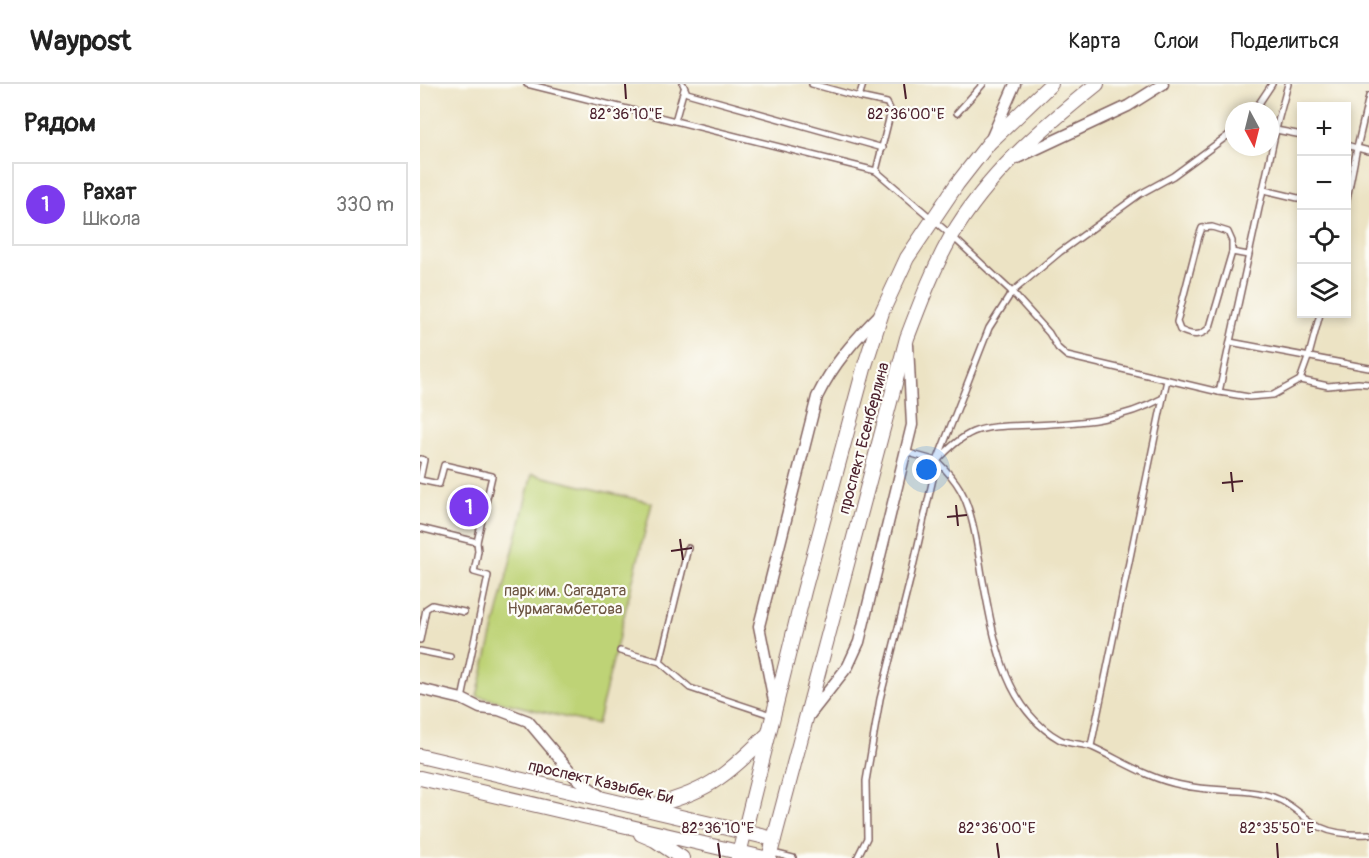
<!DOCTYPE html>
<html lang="ru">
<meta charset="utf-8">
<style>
:root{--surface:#fff;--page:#f2f2f2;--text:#222;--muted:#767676;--line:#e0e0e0;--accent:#7c3aed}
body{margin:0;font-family:Pangolin,sans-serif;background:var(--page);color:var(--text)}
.controls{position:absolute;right:18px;top:18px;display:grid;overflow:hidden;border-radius:0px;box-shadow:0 3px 9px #0003}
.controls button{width:54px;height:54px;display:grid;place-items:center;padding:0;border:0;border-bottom:2px solid var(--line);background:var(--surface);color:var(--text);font:30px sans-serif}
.compass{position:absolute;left:805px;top:18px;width:54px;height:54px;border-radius:50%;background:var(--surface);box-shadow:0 3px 9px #0003;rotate:173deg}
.you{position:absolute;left:507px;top:386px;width:21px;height:21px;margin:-15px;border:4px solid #fff;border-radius:50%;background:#1a73e8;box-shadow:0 0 0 9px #1a73e833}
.badge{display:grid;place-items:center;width:39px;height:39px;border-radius:50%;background:var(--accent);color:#fff;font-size:20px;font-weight:700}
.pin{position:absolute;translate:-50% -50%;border:3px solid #fff;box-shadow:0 2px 6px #0006}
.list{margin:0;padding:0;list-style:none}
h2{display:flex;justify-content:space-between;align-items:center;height:78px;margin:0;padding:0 24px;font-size:26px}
h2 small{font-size:20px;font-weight:400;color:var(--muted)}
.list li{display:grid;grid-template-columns:39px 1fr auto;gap:18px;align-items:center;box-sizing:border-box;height:84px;margin:0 12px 12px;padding:0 12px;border:2px solid var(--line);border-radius:0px}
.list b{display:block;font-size:22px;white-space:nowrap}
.list p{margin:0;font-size:20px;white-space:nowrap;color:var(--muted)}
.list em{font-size:20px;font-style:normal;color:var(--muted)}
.icon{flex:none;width:33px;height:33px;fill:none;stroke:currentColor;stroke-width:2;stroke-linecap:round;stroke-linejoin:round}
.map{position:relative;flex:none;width:949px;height:774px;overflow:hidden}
header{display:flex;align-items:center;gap:36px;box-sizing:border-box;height:84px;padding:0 30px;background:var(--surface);border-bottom:2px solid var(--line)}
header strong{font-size:28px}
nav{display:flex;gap:33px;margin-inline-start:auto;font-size:21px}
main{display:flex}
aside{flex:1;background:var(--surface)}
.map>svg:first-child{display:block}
.green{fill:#bed376;stroke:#847950;stroke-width:1.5}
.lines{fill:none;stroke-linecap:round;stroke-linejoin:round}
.service-casing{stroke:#836461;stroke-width:8}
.minor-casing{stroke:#836461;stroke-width:13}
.tertiary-casing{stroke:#836461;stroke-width:16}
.service{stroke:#fff;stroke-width:5}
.minor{stroke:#fff;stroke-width:10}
.tertiary{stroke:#fff;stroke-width:14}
.ticks{fill:none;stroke:#4a1f2b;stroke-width:2}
.labels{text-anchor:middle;stroke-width:4.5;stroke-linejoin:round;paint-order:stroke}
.street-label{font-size:16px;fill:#4a1f2b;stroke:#fdfcf7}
.park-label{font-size:16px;fill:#6d5542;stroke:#fdfcf7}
.ticks-label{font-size:15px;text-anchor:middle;fill:#4a1f2b;stroke:#fdfcf7;stroke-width:4.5;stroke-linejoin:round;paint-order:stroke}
</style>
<header>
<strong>Waypost</strong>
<nav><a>Карта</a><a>Слои</a><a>Поделиться</a></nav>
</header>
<main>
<aside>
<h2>Рядом<small></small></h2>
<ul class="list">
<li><span class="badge">1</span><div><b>Рахат</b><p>Школа</p></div><em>330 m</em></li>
</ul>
</aside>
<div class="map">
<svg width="949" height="774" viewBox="0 0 949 774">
<rect width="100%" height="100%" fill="#fdfcf7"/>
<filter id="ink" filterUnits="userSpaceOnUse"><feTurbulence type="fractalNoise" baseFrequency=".0167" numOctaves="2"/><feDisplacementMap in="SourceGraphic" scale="12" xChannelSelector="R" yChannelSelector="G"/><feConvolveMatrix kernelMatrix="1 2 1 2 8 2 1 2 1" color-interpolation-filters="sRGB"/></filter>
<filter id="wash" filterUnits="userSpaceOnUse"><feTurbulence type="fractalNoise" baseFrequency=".008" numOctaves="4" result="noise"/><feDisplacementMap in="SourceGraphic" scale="24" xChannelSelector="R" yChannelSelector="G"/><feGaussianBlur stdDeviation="1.35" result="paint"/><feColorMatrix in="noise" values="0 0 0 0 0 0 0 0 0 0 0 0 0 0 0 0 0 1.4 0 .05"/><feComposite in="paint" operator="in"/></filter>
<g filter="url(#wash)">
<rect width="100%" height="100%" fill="#ece3c4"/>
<!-- green -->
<path class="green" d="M112,390L232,419L177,641L57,612Z"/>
</g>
<g filter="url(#ink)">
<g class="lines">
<!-- service casing -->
<g class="service-casing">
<g id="service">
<path d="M107,0L456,87"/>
<path d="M263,0L267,9L463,64"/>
<path d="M392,0L439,13L443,0"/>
<path d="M949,12L937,64L949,67"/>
<path d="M439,13L467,19L471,27L456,87L532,152L592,208L629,249L638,264L647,272L799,308L829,313L853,311L880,296L889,271L900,230"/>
<path d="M834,27L852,0"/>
<path d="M537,29L563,0"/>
<path d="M255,37L264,5"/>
<path d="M856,46L882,51"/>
<path d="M926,61L937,64L926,120"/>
<path d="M844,106L882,115"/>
<path d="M792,143L808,148L812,157V168L790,243C781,253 772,252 760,246L757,238L779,152L782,144Z"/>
<path d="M812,168L828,171"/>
<path d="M810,258L949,284"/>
<path d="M880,296L908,302L938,299L949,300"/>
<path d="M799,308L858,37L868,0"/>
<path d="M485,368L517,377C527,366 539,354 553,348C571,341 594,342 613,341C659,339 701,337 743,314L747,296"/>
<path d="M0,375L4,376L0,395"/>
<path d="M517,377C525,385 534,394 540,405C554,429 558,469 563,497C574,553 583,623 639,655C649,661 663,659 674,664C702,677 729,695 761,701C786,707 812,705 837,709C869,714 875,729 900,743C915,750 933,751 949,750"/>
<path d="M0,396L19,400L24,381L72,392L57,458L58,467L54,488L68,492L42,615"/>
<path d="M0,444L57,458"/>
<path d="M268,464L240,578L270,604L351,631"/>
<path d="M0,556L6,525L12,521L44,528"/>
<path d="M0,567L30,573"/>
<path d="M200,567L240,578"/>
<path d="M671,662L743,314"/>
<path d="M353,769L373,774"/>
<path d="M437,774L447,754L446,697L460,615L490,496L517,377L569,244L592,208L640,168L720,110L753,92L814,47"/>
</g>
</g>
<!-- minor casing -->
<g class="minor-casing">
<g id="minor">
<path d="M571,55L595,0"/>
<path d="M597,74L708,22L743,0"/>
<path d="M0,605L42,615L60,624L79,626L108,637L155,693L183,714"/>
<path d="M355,622L339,542L397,313C413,280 436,254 462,228"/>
<path d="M388,633L428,582L439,558L492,341L488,261"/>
</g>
</g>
<!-- tertiary casing -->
<g class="tertiary-casing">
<g id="tertiary">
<path d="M0,672L354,755"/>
<path d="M0,694L344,774"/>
<path d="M226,723C285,710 305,693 346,652"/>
<path d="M221,750L235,756L262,774"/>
<path d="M318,774L384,507L445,281L462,228L487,174L537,100L569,59L631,0"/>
<path d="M349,774L487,254C500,220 513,185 531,153C567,91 622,44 677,0"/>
</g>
</g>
<!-- service -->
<use href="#service" class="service"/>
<!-- minor -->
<use href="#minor" class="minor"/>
<!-- tertiary -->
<use href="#tertiary" class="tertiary"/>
</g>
</g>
<!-- ticks -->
<path class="ticks" d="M205,0L206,15M484,0L486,15M811,388L813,408M802,399L823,397M536,421L538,442M527,433L547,431M260,455L263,476M251,467L272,464M298,759L300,774M577,759L579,774M857,759L858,774"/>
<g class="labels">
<!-- street labels -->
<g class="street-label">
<text transform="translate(443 354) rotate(-75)" y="6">проспект Есенберлина</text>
<text transform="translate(181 697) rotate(13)" y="6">проспект Казыбек Би</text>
</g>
<!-- park labels -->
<g class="park-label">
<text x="145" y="512">парк им. Сагадата<tspan x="145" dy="18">Нурмагамбетова</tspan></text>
</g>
</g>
<g class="ticks-label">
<text x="206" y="35">82°36'10"E</text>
<text x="486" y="35">82°36'00"E</text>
<text x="298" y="749">82°36'10"E</text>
<text x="577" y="749">82°36'00"E</text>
<text x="857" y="749">82°35'50"E</text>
</g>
</svg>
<div class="controls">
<button>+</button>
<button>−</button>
<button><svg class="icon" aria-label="locate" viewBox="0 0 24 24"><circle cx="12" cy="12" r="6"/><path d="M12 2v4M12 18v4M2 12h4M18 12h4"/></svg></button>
<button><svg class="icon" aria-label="layers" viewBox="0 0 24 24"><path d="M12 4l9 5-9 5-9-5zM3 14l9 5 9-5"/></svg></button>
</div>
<svg class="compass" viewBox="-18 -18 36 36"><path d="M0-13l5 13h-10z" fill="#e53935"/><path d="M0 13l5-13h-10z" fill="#767676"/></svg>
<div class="you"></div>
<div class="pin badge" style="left:49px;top:423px">1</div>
</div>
</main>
